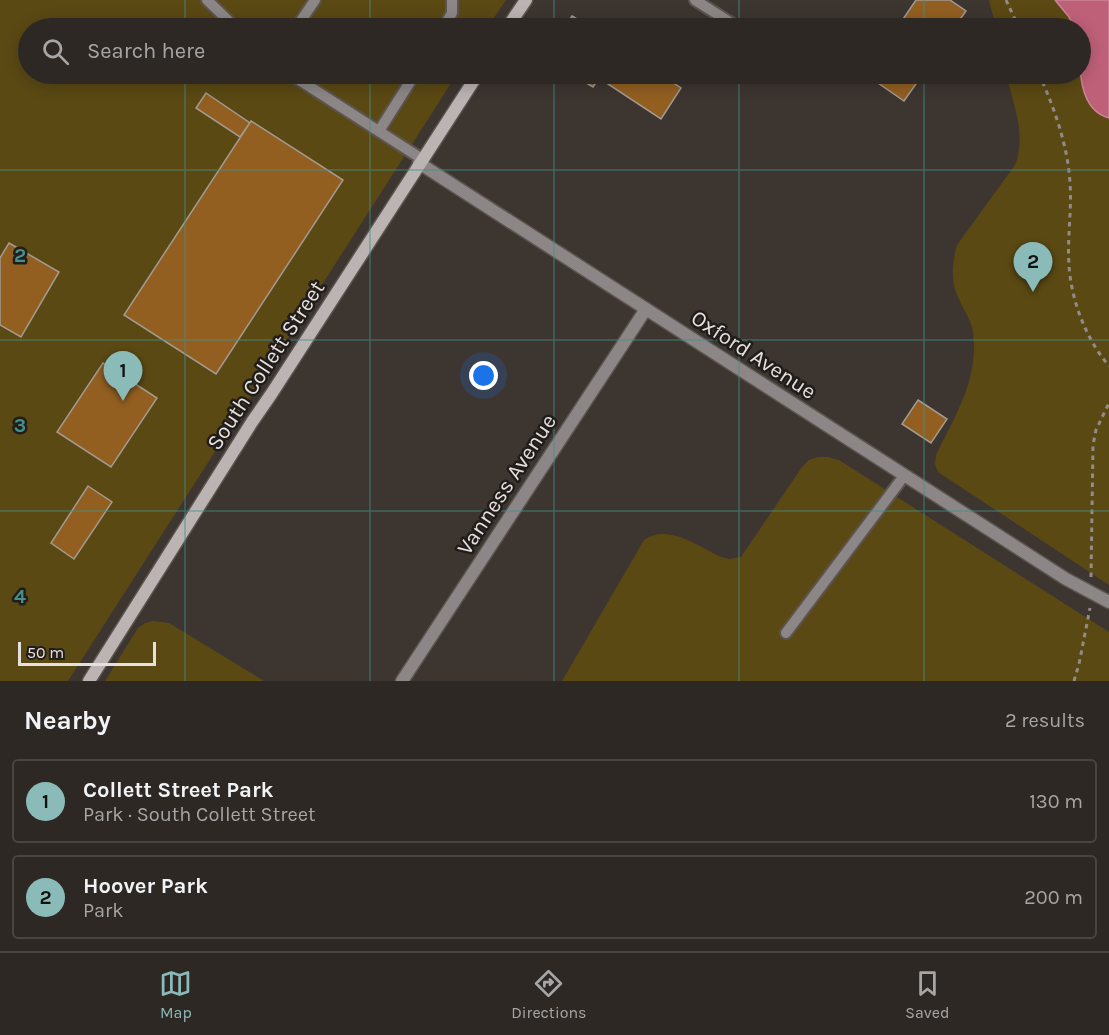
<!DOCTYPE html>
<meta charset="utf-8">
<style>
:root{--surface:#2e2824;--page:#36302c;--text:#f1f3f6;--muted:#a7a6a6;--line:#494441;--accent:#8bbbb9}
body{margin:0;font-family:Karla,sans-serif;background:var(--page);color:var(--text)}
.scale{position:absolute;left:18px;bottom:15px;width:138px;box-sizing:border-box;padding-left:6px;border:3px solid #e5dfdd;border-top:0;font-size:16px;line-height:21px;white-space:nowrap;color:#e5dfdd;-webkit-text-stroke:4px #211d1b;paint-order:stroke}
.you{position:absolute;left:484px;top:376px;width:21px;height:21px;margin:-15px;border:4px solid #fff;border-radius:50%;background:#1a73e8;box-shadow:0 0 0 9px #1a73e833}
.badge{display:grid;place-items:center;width:39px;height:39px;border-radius:50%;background:var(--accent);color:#111;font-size:20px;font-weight:700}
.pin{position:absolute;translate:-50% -50px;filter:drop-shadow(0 2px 3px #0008)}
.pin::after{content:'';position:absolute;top:32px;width:21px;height:18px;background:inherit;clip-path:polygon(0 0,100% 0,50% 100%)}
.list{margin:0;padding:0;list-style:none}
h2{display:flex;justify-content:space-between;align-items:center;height:78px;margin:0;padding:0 24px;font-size:26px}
h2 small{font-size:20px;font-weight:400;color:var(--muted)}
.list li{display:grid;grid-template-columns:39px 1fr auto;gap:18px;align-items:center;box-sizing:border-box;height:84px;margin:0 12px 12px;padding:0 12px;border:2px solid var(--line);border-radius:6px}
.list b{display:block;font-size:22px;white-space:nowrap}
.list p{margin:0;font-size:20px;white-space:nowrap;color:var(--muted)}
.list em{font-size:20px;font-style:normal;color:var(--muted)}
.icon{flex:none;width:33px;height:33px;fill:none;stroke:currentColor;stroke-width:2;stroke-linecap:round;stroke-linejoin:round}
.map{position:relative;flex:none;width:1109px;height:681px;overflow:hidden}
.search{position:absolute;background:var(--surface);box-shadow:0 3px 15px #0003;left:18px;right:18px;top:18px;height:66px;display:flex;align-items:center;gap:15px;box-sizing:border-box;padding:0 21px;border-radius:33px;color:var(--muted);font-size:22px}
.sheet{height:270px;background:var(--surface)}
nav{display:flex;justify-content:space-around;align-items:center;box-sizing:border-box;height:84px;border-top:2px solid var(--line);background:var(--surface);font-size:16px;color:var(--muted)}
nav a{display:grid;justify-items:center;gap:3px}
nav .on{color:var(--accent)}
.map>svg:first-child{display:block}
.green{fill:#5b4914}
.water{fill:#bf6079;stroke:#ca8697;stroke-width:1.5}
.building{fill:#925f21;stroke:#a29b93;stroke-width:1.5}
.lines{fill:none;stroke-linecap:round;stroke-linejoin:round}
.lane-casing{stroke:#5b544f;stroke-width:14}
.street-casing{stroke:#5b544f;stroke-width:15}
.secondary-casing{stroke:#5b544f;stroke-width:15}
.path{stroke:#928b88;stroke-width:3;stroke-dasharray:4.5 4.5;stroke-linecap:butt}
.lane{stroke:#8c8786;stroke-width:10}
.street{stroke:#8c8786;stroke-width:12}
.secondary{stroke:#bcb4b3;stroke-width:12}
.grid{fill:none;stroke:#44908a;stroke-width:1.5;stroke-opacity:0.55}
.labels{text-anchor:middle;stroke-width:5;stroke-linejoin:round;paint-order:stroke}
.street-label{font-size:22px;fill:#e5dfdd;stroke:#211d1b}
.grid-label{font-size:20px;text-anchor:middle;font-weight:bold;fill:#44908a;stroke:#211d1b;stroke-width:5;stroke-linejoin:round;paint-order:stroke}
</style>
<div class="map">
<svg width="1109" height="681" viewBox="0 0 1109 681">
<rect width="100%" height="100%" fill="#3d3530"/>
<!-- green -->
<g class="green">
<path d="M0,0H506L487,28H28V74H457L68,681H0Z"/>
<path d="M989,0H1109V585L938,472L935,464L936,455C955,416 979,379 973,333C972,321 964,311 959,299C950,282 952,263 957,245L1015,165C1027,136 1013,103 1006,74H1080V28H996Z"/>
<path d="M818,457H828L839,460L1109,632V681H562L644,540C668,523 699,547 721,557L729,559L741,557L802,467L809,460Z"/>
<path d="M153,621L169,623L264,681H105L138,628L145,623Z"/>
</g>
<!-- water -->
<path class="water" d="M1055,0H1109V118C1074,109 1080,56 1080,28H1074L1069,17Z"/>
<!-- building -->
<g class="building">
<path d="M916,0H950L966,11L954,28H897Z"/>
<path d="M572,16L592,28H564Z"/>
<path d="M571,74H660L681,88L661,119L599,78L593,87Z"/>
<path d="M865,74H923L904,101Z"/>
<path d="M206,93L250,123L240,137L196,108Z"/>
<path d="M251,121L343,180L216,374L124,315Z"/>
<path d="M9,243L59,272L21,337L0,325V258Z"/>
<path d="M103,363L157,398L111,467L57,432Z"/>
<path d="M918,400L947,419L931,443L902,424Z"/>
<path d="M88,486L112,502L74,559L51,543Z"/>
</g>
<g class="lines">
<!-- lane casing -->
<g class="lane-casing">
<g id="lane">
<path d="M207,0L236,28"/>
<path d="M695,0L739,28"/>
<path d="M296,28L315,0"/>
<path d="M443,28L452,13V0"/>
<path d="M290,74L422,159"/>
<path d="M379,131L415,74"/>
<path d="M786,633L904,476"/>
</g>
</g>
<!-- street casing -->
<g class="street-casing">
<g id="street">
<path d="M419,163L1066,579L1109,602"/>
<path d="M402,681L646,309"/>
</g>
</g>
<!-- secondary casing -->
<g class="secondary-casing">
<g id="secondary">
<path d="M507,28L526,0"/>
<path d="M89,681L252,422L272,393L478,74"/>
</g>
</g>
<!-- path -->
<g class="path">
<path d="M1006,0L1019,28"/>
<path d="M1039,74C1054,107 1068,146 1070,183C1072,210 1067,238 1069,265C1071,300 1086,339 1109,366"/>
<path d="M1091,577L1093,445L1096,430L1109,403"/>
<path d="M1074,681L1079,664L1090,608"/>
</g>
<!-- lane -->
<use href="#lane" class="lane"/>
<!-- street -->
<use href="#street" class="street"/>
<!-- secondary -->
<use href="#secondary" class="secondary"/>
</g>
<!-- grid -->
<path class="grid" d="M185,0V28M370,0V28M554,0V28M739,0V28M924,0V28M185,74V681M370,74V681M554,74V681M739,74V681M924,74V681M0,170H1109M0,340H1109M0,511H1109"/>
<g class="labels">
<!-- street labels -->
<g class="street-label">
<text transform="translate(754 354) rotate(33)" y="8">Oxford Avenue</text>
<text transform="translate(265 365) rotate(-57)" y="8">South Collett Street</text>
<text transform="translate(506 484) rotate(-57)" y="8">Vanness Avenue</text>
</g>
</g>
<g class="grid-label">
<text x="20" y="262">2</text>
<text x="20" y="432">3</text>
<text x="20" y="603">4</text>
</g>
</svg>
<div class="scale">50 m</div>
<div class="you"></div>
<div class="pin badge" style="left:123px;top:401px">1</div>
<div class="pin badge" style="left:1033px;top:292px">2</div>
<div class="search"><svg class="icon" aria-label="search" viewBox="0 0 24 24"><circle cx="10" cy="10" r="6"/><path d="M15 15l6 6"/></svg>Search here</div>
</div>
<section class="sheet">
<h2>Nearby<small>2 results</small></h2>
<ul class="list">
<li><span class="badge">1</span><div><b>Collett Street Park</b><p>Park · South Collett Street</p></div><em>130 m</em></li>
<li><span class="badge">2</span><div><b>Hoover Park</b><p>Park</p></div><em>200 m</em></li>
</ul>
</section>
<nav>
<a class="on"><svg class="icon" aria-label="map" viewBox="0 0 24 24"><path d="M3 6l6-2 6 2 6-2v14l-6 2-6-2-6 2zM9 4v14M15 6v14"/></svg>Map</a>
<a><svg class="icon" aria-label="directions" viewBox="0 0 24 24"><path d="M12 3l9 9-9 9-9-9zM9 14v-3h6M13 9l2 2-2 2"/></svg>Directions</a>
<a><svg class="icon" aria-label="saved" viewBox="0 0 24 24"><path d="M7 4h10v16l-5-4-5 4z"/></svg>Saved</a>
</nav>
